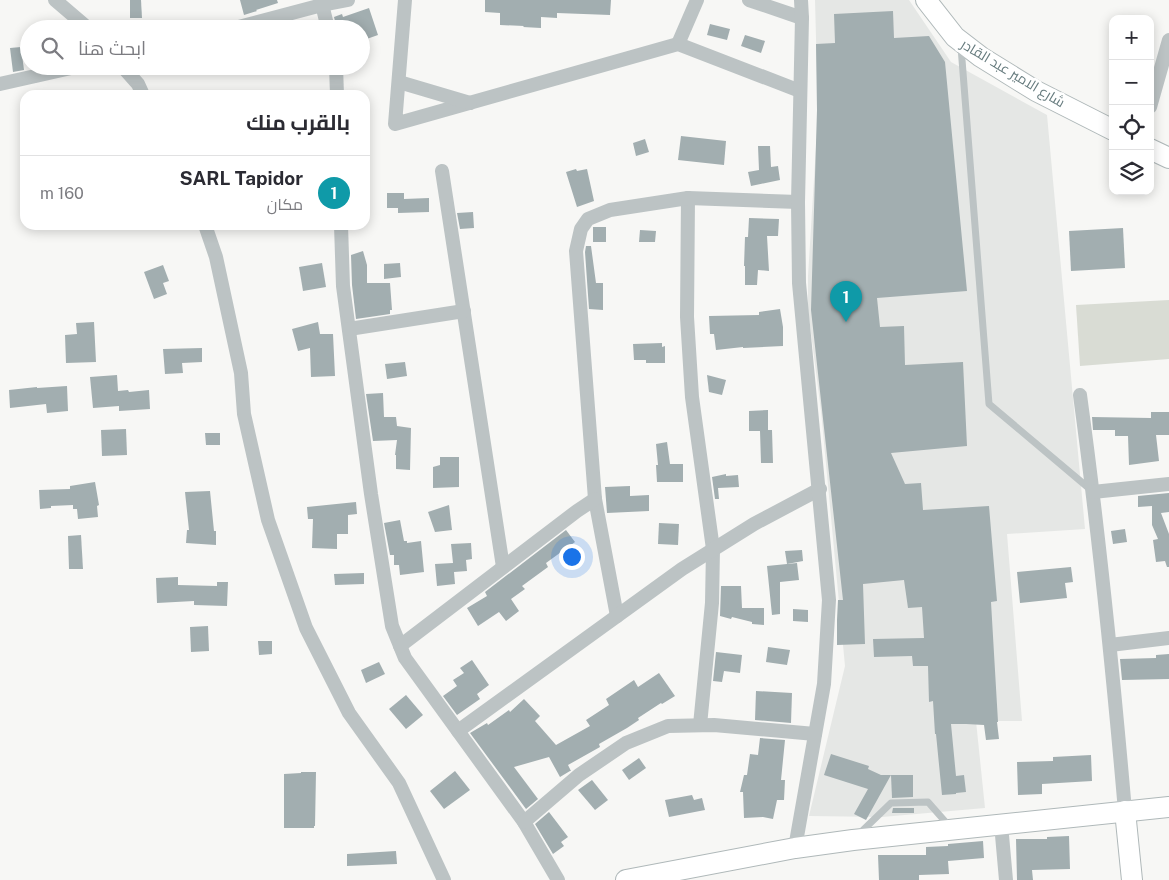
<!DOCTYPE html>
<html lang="ar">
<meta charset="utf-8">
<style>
:root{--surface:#fff;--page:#f2f2f3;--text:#2b2b33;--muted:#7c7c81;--line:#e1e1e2;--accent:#b45309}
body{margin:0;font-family:"Public Sans",Cairo,sans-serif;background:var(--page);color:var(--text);direction:rtl}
.controls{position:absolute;right:15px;top:15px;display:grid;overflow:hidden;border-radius:10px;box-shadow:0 2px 12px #0003}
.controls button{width:45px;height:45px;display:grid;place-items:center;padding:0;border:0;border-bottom:1px solid var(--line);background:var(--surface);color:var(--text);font:25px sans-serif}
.you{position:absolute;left:571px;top:556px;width:18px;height:18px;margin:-12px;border:4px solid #fff;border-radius:50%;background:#1a73e8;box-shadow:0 0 0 8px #1a73e833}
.badge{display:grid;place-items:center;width:32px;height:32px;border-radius:50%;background:var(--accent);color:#fff;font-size:16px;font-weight:700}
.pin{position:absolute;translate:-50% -41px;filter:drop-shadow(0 1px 2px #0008)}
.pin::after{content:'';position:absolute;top:26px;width:18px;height:15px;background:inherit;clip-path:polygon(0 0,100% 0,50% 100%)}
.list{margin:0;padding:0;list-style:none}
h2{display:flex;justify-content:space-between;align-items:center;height:65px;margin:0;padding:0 20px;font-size:21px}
h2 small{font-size:16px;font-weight:400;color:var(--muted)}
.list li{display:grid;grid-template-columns:32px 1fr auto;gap:15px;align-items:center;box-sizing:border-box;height:75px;padding:0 20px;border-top:1px solid var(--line)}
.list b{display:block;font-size:19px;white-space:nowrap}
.list p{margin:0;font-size:16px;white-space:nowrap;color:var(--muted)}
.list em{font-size:16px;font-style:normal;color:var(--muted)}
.icon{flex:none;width:28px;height:28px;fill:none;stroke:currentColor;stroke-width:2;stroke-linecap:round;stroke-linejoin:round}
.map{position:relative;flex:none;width:1169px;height:880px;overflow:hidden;direction:ltr}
.search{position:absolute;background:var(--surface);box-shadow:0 2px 12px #0003;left:20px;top:20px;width:350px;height:55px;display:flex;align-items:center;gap:12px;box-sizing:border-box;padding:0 18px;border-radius:28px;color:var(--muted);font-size:19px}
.panel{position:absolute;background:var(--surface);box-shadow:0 2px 12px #0003;left:20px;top:90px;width:350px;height:140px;border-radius:15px;direction:rtl}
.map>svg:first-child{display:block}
.built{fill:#e5e7e5}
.green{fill:#d9dcd4}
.building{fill:#a2aeb0}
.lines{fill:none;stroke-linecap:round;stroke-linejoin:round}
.secondary-casing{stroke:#afb8b9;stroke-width:22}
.lane{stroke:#bcc3c4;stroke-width:7}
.street{stroke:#bcc3c4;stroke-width:14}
.secondary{stroke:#fff;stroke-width:20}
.labels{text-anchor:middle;stroke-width:5;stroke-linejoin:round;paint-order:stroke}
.street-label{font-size:14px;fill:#657a7d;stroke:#fff}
</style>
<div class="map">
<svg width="1169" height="880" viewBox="0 0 1169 880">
<rect width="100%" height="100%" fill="#f7f7f5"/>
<!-- built -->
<path class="built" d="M815,0H909L951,62L1047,115L1085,529L1007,534L1022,721H976L985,808L882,817L809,816L845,666L821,411L808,310V276L818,114Z"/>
<!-- green -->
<path class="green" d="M1169,300V359L1080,366L1076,305Z"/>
<!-- building -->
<g class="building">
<path d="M130,0H141L142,18H130Z"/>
<path d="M240,0H277L278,3L256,10L257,11L244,15Z"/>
<path d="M485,0H611L610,15L557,13V18L541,17V28L523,27L524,26L500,25V13L485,12Z"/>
<path d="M369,8L378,35L361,41V29H337L334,17L342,14L343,17Z"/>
<path d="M893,11L894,38L929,36L945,62L967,291L877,298L880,327L904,326L905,365L963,362L967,446L891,453L905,484L921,483L923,510L989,506L997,601L991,602L998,722H997L999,739L986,740L984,725L966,724H951L956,776L964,775L966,792L956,793V794L942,795L936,734H935L933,701L929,702L928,666H913L912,656L874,657L873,639L924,638L922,607L908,608L904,580L863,584L865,644L837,645V620L838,600H843L811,310L817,110L816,44L835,43L834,14Z"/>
<path d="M710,24L730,29L727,40L707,35Z"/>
<path d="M745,35L765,41L761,53L741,46Z"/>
<path d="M21,47L24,70L13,72L10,48Z"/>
<path d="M681,136L726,141L724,165L678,160Z"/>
<path d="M645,139L649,152L636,156L633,143Z"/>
<path d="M758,146H770L771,167L778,166L780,180L751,186L748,172L759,170Z"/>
<path d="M576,169L577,171L587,169L594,201L577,207L566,172Z"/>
<path d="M387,193H404V199L429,198V212L398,213V208H387Z"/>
<path d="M473,212L474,228L460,229L457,213Z"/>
<path d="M749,218L779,219L778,236H767L769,271L758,270L757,285H745V266H744L745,237H748Z"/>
<rect x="593" y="227" width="13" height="15"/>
<path d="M1123,228L1125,268L1071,271L1069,231Z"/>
<path d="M640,230L656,231L655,242H639Z"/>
<path d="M586,246H591L596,283H603V310L589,309L585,252Z"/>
<path d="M363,251L367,265V283H390L392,310H390V314L356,319L352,285L351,255Z"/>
<path d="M322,263L326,287L303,291L299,267Z"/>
<path d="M400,263L401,277L384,279V264Z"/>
<path d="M163,265L169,281L163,283L167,294L154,299L144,272Z"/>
<path d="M780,309L783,327V346L743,348V347L716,350L714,334H710L709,316L759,315V312Z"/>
<path d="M94,322L96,362L66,363L65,335L77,334L76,323Z"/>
<path d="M318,322L320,334H333L335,376L311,377L310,348L298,351L292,329Z"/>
<path d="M662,343V347L665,346V363H646V360H634L633,344Z"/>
<path d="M202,348V362L182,363L183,373L165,374L163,349Z"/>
<path d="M405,362L407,376L387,379L385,364Z"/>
<path d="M117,375L118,391L128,390L129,392L149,390L150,409L119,411V406L93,408L90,377Z"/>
<path d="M707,375L726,380L722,395L709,392Z"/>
<path d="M67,386L68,411L47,413L46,404L10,408L9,390L37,387V388Z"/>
<path d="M383,393L384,417H396L397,426L411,428L410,470L396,469V455H395L397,440L373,441L366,394Z"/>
<path d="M768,410V430H772L773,463H761L760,431H749V411Z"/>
<path d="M1151,412H1169V435H1156L1159,461L1129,465L1128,436H1115V430H1093L1092,417L1151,418Z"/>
<path d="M126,429L127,455L102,456L101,430Z"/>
<path d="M205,433H220V445H206Z"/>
<path d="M667,442L670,464H683V482H657L656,465H658L656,444Z"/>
<path d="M440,457H459V487L433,488V467L440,465Z"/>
<path d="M726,474V476L738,475L739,487L718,488L719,499H715L712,477Z"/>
<path d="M95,482L99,505L97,506L98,517L78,519L77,509H73V505L51,506V508L40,509L39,490L70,489V486Z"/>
<path d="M630,486V496L649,495V511L607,513L605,487Z"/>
<path d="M210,491L214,531H216V545L186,543L187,530H189L185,492Z"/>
<path d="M1169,493V512L1161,513L1169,534V567H1167L1165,561L1156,562L1153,540L1158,539L1152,525V506L1138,507V496Z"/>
<path d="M356,502L357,514L348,515V534H337V549L312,548L313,519H308L307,507Z"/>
<path d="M449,505L452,530L435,532L428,512Z"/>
<path d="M400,520L404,541H407V543L421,541L424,572L400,575L399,565H394V555H390L384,523Z"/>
<path d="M659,523L679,524L678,545L658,544Z"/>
<path d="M1125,529L1127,542L1113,544L1111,531Z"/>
<path d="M566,530L575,542L546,563L548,567L522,586L525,589L511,599L519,611L506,621L499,612L478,626L467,608L487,596L485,592Z"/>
<path d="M81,535L83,569H69L68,536Z"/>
<path d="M471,543L472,559L466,560L467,571L454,572L455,584L437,586L435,564L453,563L451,544Z"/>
<path d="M802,550L803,561L787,564L785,551Z"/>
<path d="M797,563L799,580L780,582V614L772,615L767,566Z"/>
<path d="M1071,567L1073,582L1065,583L1067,598L1020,603L1017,572Z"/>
<path d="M364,573V584L335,585L334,574Z"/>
<path d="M178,577V585L217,586V582H228L227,606L194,605V601L157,603L156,578Z"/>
<path d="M721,586H741L742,608H764V625L752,624V622L732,617L731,619L720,616Z"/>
<path d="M793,609L808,610V622L793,621Z"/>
<path d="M208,626L209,651L191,652L190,627Z"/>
<path d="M258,641H272V654L259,655Z"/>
<path d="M768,647L790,650L787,665L766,662Z"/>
<path d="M716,652L742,655L740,673L724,671L722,682L713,681Z"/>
<path d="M1169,654V679L1122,680L1120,659L1156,658V655Z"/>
<path d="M472,660L489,685L477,694L480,699L457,715L443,696L457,686L453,680L464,673L460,668Z"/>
<path d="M379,662L385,674L366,683L361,670Z"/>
<path d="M659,673L675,696L662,704L661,703L638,718L639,720L627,728L599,744L600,747L568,765L571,771H570L560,777L549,757L514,767L538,799L526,809L470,733L487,723L488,725L509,710L510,712L524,699L540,716L535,721L556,745L590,726L586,720L609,705L606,699L634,680L638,687Z"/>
<path d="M756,691L792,693L791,723L755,720Z"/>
<path d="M406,695L423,715L406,729L389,709Z"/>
<path d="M760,738L785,740L781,780H785L784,800H777L773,819L763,817L744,818L743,792H740L744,775H747L750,754L758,755Z"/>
<path d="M831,754L869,766L868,769L881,775H891L866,820L854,814L868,789L824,775Z"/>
<path d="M1091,755L1092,781L1042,784V794L1018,795L1017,762L1053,761V757Z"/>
<path d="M639,758L646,768L629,780L622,770Z"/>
<path d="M455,771L470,790L444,809L430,791Z"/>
<path d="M301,772H316L315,826H314V828H284V774L301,773Z"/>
<path d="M891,775H913V797L892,798Z"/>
<path d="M592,780L608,800L595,810L578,790Z"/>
<path d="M692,795L694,800L702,798L705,810L669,817L665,800Z"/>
<path d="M893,808H914V813H892Z"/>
<path d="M549,812L568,837L561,842L564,846L553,854L535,824Z"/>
<path d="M1069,836L1070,869L1032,870L1033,880H1017L1016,839H1047V837Z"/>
<path d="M983,841L984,858L948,861L949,874L919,875V880H879L878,855H926V847L948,846V844Z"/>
<path d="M396,851L397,864L347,866V854Z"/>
</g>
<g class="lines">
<!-- secondary casing -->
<g class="secondary-casing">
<g id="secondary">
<path d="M926,0L955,37L981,57L1036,91L1113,130"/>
<path d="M1150,149L1169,158"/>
<path d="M1125,811L1132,880"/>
<path d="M626,880L795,848L853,840L1169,807"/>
</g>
</g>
<!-- lane -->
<g class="lane">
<path d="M961,47L989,404L1091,490"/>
<path d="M859,834L891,803L928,802L950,827"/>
</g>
<!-- street -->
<g class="street">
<path d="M55,0L89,29"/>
<path d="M321,0L328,29"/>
<path d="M405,0L395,124L678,44L800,91"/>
<path d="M749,0L802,18"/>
<path d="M231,29L322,5L348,0"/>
<path d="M678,44L697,0"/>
<path d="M122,66L138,84L143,95"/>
<path d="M336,66L337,95"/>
<path d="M399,82L470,103"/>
<path d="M0,84L80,66"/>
<path d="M1150,107L1169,40"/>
<path d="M442,171L503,567"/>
<path d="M688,198L687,317L692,397L713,549L712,603L700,725"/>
<path d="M205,225L216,257L241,373L244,414L268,520L306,628L349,713L399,783L444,880"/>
<path d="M341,225L343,286L371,494L392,626L405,658L524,822L558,880"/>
<path d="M349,329L464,311"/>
<path d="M1080,395C1099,534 1113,672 1125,811"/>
<path d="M1093,492L1169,484"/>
<path d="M617,616L595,499L576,251L581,229L588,219L610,210L688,198L798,202"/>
<path d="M1110,645L1169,638"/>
<path d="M400,646L577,511L595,499"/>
<path d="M458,731L682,569L754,524L820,489"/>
<path d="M524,822L579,775L626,743L668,726L714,725L815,734"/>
<path d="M1001,824L1006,880"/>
<path d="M795,848L824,684L829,600L799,283L798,202L802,18L801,0"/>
</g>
<!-- secondary -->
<use href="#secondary" class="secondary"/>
</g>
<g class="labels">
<!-- street labels -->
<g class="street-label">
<text transform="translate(1013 73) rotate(31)" y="5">شارع الامير عبد القادر</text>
</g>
</g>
</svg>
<div class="controls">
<button>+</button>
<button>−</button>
<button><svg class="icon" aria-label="locate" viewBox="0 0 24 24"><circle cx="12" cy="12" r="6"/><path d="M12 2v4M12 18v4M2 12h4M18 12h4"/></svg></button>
<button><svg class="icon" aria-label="layers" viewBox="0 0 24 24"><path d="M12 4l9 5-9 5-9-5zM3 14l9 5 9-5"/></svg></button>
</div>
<div class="you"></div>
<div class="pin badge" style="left:846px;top:322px;background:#0f9aa8">1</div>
<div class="search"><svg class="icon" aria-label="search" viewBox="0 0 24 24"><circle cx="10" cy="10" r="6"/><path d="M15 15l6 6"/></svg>ابحث هنا</div>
<section class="panel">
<h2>بالقرب منك<small></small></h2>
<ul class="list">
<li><span class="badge" style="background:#0f9aa8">1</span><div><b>SARL Tapidor</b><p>مكان</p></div><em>160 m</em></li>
</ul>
</section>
</div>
